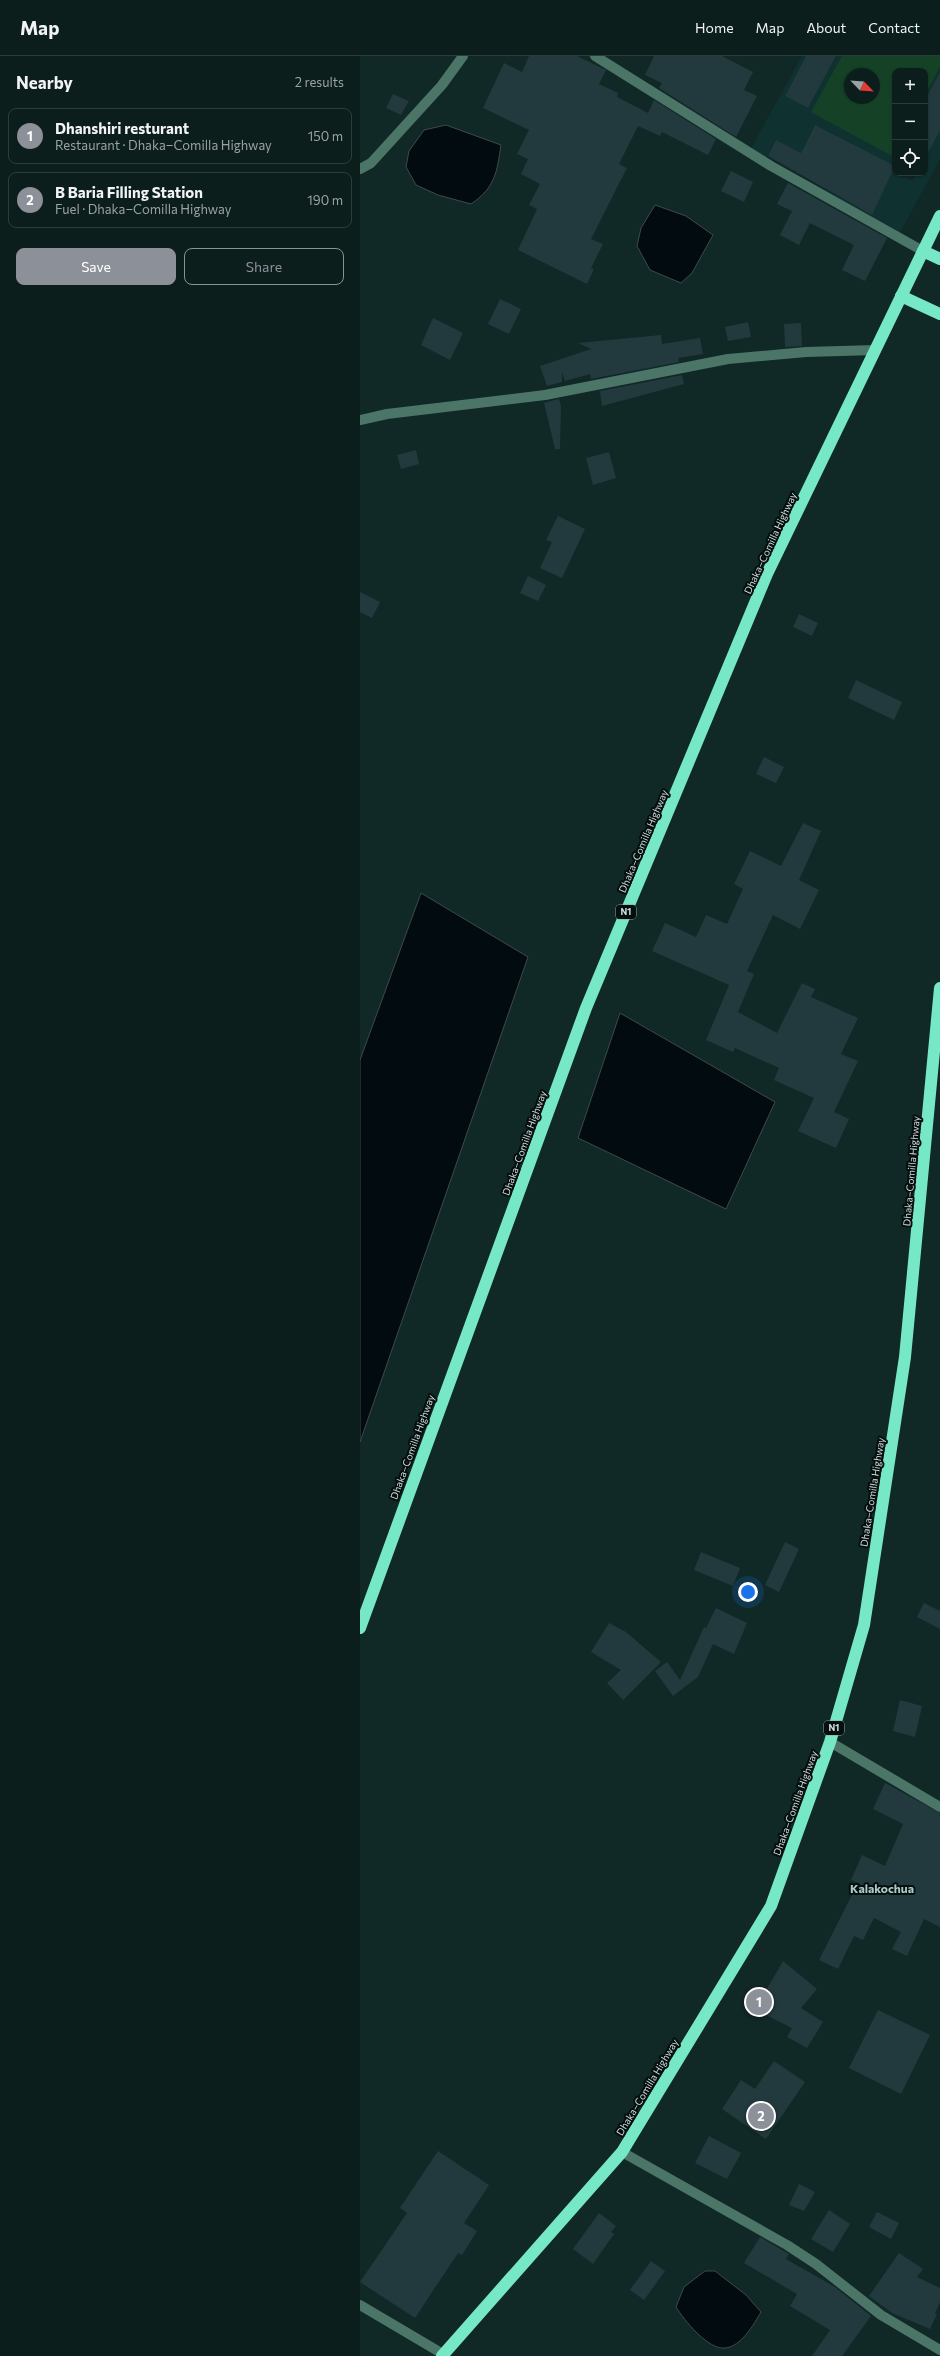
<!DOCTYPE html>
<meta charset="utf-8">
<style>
:root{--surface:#0c1e1c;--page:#1a2b29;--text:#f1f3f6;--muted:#9aa2a3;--line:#2c3c3b;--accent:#8c9099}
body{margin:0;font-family:Commissioner,sans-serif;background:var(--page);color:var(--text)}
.controls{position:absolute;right:12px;top:12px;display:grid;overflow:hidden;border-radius:8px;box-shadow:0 1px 3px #0004}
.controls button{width:36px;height:36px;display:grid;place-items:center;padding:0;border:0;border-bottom:1px solid var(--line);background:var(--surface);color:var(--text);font:20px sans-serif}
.compass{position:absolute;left:484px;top:12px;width:36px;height:36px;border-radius:50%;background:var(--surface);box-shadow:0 1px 3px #0004;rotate:115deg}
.you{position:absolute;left:388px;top:1536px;width:14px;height:14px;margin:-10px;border:3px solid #fff;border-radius:50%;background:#1a73e8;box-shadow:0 0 0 6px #1a73e833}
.badge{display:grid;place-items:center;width:26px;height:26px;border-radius:50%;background:var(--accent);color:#fff;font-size:13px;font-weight:700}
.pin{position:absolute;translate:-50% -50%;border:2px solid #fff;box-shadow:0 1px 4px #0006}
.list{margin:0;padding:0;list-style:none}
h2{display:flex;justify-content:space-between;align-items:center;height:52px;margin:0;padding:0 16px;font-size:17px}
h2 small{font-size:13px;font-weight:400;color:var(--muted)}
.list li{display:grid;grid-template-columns:26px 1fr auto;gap:12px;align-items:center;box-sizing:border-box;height:56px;margin:0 8px 8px;padding:0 8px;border:1px solid var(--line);border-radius:8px}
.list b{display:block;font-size:15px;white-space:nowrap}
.list p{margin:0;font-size:13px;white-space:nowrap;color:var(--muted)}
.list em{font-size:13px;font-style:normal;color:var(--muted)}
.actions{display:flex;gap:8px;padding:12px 16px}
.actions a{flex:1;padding:9px 0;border:1px solid var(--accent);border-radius:8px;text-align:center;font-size:14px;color:var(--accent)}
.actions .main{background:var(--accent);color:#fff}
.icon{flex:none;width:22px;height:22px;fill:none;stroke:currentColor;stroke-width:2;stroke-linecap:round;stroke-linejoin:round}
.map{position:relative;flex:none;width:580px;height:2300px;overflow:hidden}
header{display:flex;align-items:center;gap:24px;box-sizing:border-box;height:56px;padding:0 20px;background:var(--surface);border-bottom:1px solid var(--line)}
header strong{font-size:19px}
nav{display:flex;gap:22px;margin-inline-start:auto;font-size:14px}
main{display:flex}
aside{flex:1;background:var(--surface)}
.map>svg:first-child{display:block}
.built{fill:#0f3231;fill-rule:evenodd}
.green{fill:#154226;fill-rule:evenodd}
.water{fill:#010b10;stroke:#3f4a4e}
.building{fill:#223a3e}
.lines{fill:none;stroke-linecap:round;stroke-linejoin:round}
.minor{stroke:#4b7567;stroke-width:10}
.highway{stroke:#77e8c6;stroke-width:12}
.labels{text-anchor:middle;stroke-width:4;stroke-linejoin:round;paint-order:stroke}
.shield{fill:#050f0e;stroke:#93a09f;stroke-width:1}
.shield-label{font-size:9px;font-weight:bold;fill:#d0dedd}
.street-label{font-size:10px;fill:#d0dedd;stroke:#050f0e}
.quarter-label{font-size:12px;font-weight:bold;fill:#afcbc9;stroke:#050f0e}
</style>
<header>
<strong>Map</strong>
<nav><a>Home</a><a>Map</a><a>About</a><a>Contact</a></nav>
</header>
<main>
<aside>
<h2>Nearby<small>2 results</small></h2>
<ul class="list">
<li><span class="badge">1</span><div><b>Dhanshiri resturant</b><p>Restaurant · Dhaka–Comilla Highway</p></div><em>150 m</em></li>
<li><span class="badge">2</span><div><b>B Baria Filling Station</b><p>Fuel · Dhaka–Comilla Highway</p></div><em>190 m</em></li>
</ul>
<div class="actions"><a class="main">Save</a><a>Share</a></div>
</aside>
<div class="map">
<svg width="580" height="2300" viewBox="0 0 580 2300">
<rect width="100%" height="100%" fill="#102826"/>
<!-- built -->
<g class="built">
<path d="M442,0H446L425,40L448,52L476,0H482L452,56L532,99L535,94V100L528,112L535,117L553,125L557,117H565V102L580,75V103L539,178L389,96ZM455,69L511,98L499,120L489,122L521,139L512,158L406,103L416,84L466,110L468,105L443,92Z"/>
<path d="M580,11V16L565,44V39Z"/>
</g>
<!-- green -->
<path class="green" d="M482,0H580V11L565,39V15H535V94L532,100L451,56ZM490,18H514V42H490Z"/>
<!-- water -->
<g class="water">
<path d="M86,69L141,89C137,116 135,132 111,148L78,139L56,129L46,111L49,95L64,74Z"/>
<path d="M295,149L326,160L353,179L332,217L321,227L290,214L277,190L281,172Z"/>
<path d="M61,837L168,901L0,1386V1004Z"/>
<path d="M260,957L415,1046L366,1153L218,1082Z"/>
<path d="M345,2215H355L386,2239L401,2256C394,2268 381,2291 365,2292C348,2294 324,2264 316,2251L324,2231Z"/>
</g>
<!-- building -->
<g class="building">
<path d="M169,0H217L246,14L239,28L258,37L257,41L288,57L294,44L356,83L348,99L302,76L300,80L278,70L259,108L267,112L231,183L243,188L231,212L234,213L227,228L158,194L177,153L169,149L180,128L161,118L168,103L157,98L169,74L123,52L144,7L162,16Z"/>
<path d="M294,0H362L393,16L384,34L397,40L376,81L299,32L302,27L285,19Z"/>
<path d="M446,0H476L448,52L425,40Z"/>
<path d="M580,16V75L565,102V44Z"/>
<path d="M33,38L49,45L41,59L26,52Z"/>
<path d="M455,69L535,110L512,159L408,100L416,84L441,97Z"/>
<path d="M371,115L393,126L384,146L361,135Z"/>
<path d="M428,127L527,182L505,225L482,214L494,189L450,167L439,189L420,179L432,155L417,148Z"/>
<path d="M140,243L161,253L149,278L128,268Z"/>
<path d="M73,262L103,277L90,304L61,289Z"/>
<path d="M388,266L391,281L368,285L365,271Z"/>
<path d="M441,267L442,290L425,291L424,268Z"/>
<path d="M301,279L302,288L340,282L343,298L318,302L319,306L231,323L230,318L205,325L202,316V326L187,330L180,310L231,293L218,287Z"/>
<path d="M322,319L324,328L242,350L240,335Z"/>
<path d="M199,343L201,351L200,393H195L184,347Z"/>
<path d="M56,394L59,408L41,413L37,399Z"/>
<path d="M249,396L256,422L233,429L226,402Z"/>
<path d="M198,460L225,473L202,522L180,512L192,486L186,484Z"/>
<path d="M168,520L186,529L178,545L160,537Z"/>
<path d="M0,536L20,546L12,562L0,556Z"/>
<path d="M439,558L458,567L452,580L433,571Z"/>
<path d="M496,624L542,646L534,664L488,642Z"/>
<path d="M404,701L424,711L416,727L396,718Z"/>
<path d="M443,767L461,775L439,824L459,834L440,873L413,859L387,915L394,918L378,956L417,977L442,927L455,933L451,941L498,962L481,998L498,1005L474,1056L489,1063L476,1092L438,1075L454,1042L414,1024L419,1012L375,992L373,996L346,984L369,929L292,895L305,867L336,881L346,859L367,868L383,833L374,828L390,795L421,810Z"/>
<path d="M425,1486L439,1493L419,1536L405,1529Z"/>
<path d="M341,1496L380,1512L373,1530L334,1514Z"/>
<path d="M564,1547L580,1555V1573L557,1561Z"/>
<path d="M356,1552L387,1567L374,1598L353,1588L338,1621L313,1640L295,1615L307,1606L320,1624L344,1571L346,1572Z"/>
<path d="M249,1567L266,1576L301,1606L263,1644L247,1627L261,1614L231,1596Z"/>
<path d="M540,1644L562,1650L555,1681L533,1675Z"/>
<path d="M525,1727L580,1757V1871L564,1863L547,1900L532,1893L541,1876L514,1862L503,1884L494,1880L478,1913L459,1904L498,1827L491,1824L502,1799L525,1810L543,1768L513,1753Z"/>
<path d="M423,1905L457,1933L441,1952L463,1966L447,1992L427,1981L432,1972L390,1951L398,1935L404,1938Z"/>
<path d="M518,1954L570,1979L541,2038L489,2012Z"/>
<path d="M414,2005L445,2026L406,2083L362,2053L381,2024L395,2033Z"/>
<path d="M349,2080L381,2097L367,2123L335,2107Z"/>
<path d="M78,2095L129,2129L104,2167L117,2175L102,2199L98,2197L55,2262L0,2226L47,2157L40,2152Z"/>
<path d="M439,2128L455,2136L444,2155L429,2149Z"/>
<path d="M469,2154L490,2168L473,2196L451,2183Z"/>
<path d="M517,2156L539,2167L531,2183L509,2171Z"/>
<path d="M239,2157L256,2170L251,2176L254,2178L233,2208L213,2193Z"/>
<path d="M400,2181L429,2198L426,2203L475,2231L511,2260L482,2300H452L470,2274L430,2250L437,2238L384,2207Z"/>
<path d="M539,2197L563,2213L557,2221L580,2232V2246L575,2257L577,2258L570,2273L532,2257L509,2240Z"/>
<path d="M291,2205L305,2215L284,2244L270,2234Z"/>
</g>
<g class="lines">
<!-- minor -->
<g class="minor">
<path d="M235,0L411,110L563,195"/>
<path d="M0,113L11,107L82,29L103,0"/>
<path d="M0,364L27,358L185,339L368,303L446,296L516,294"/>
<path d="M470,1686L580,1751"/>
<path d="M262,2096L427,2189L456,2208L521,2259L580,2294"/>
<path d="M0,2249L83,2298"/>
</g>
<!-- highway -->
<g class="highway">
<path d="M563,195L580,203"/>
<path d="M541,240L580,258"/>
<path d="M0,1572L226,952L407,518L580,160"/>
<path d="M82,2300L262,2096L411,1850L470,1686L504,1569L545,1301L580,932"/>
</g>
</g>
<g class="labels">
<!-- shield labels -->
<g class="shield">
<rect x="256" y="849" width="20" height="14" rx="3"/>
<rect x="464" y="1665" width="20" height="14" rx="3"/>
</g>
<g class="shield-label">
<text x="266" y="859">N1</text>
<text x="474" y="1675">N1</text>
</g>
<!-- street labels -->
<g class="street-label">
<text transform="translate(410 487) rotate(-65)" y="4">Dhaka–Comilla Highway</text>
<text transform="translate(283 785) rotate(-67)" y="4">Dhaka–Comilla Highway</text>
<text transform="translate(164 1087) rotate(-70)" y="4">Dhaka–Comilla Highway</text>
<text transform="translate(551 1115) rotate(-85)" y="4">Dhaka–Comilla Highway</text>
<text transform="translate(52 1391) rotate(-70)" y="4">Dhaka–Comilla Highway</text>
<text transform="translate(512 1436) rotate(-81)" y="4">Dhaka–Comilla Highway</text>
<text transform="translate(435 1747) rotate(-70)" y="4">Dhaka–Comilla Highway</text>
<text transform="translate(287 2031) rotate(-59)" y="4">Dhaka–Comilla Highway</text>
</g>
<!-- quarter labels -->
<g class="quarter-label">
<text x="522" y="1837">Kalakochua</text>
</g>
</g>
</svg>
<div class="controls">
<button>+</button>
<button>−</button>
<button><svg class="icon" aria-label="locate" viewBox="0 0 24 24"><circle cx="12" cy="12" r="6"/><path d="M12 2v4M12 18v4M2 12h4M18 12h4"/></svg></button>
</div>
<svg class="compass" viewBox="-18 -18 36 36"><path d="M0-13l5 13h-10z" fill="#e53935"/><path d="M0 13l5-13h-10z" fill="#9aa2a3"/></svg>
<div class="you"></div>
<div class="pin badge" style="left:399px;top:1946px">1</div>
<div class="pin badge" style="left:401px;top:2060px">2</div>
</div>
</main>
